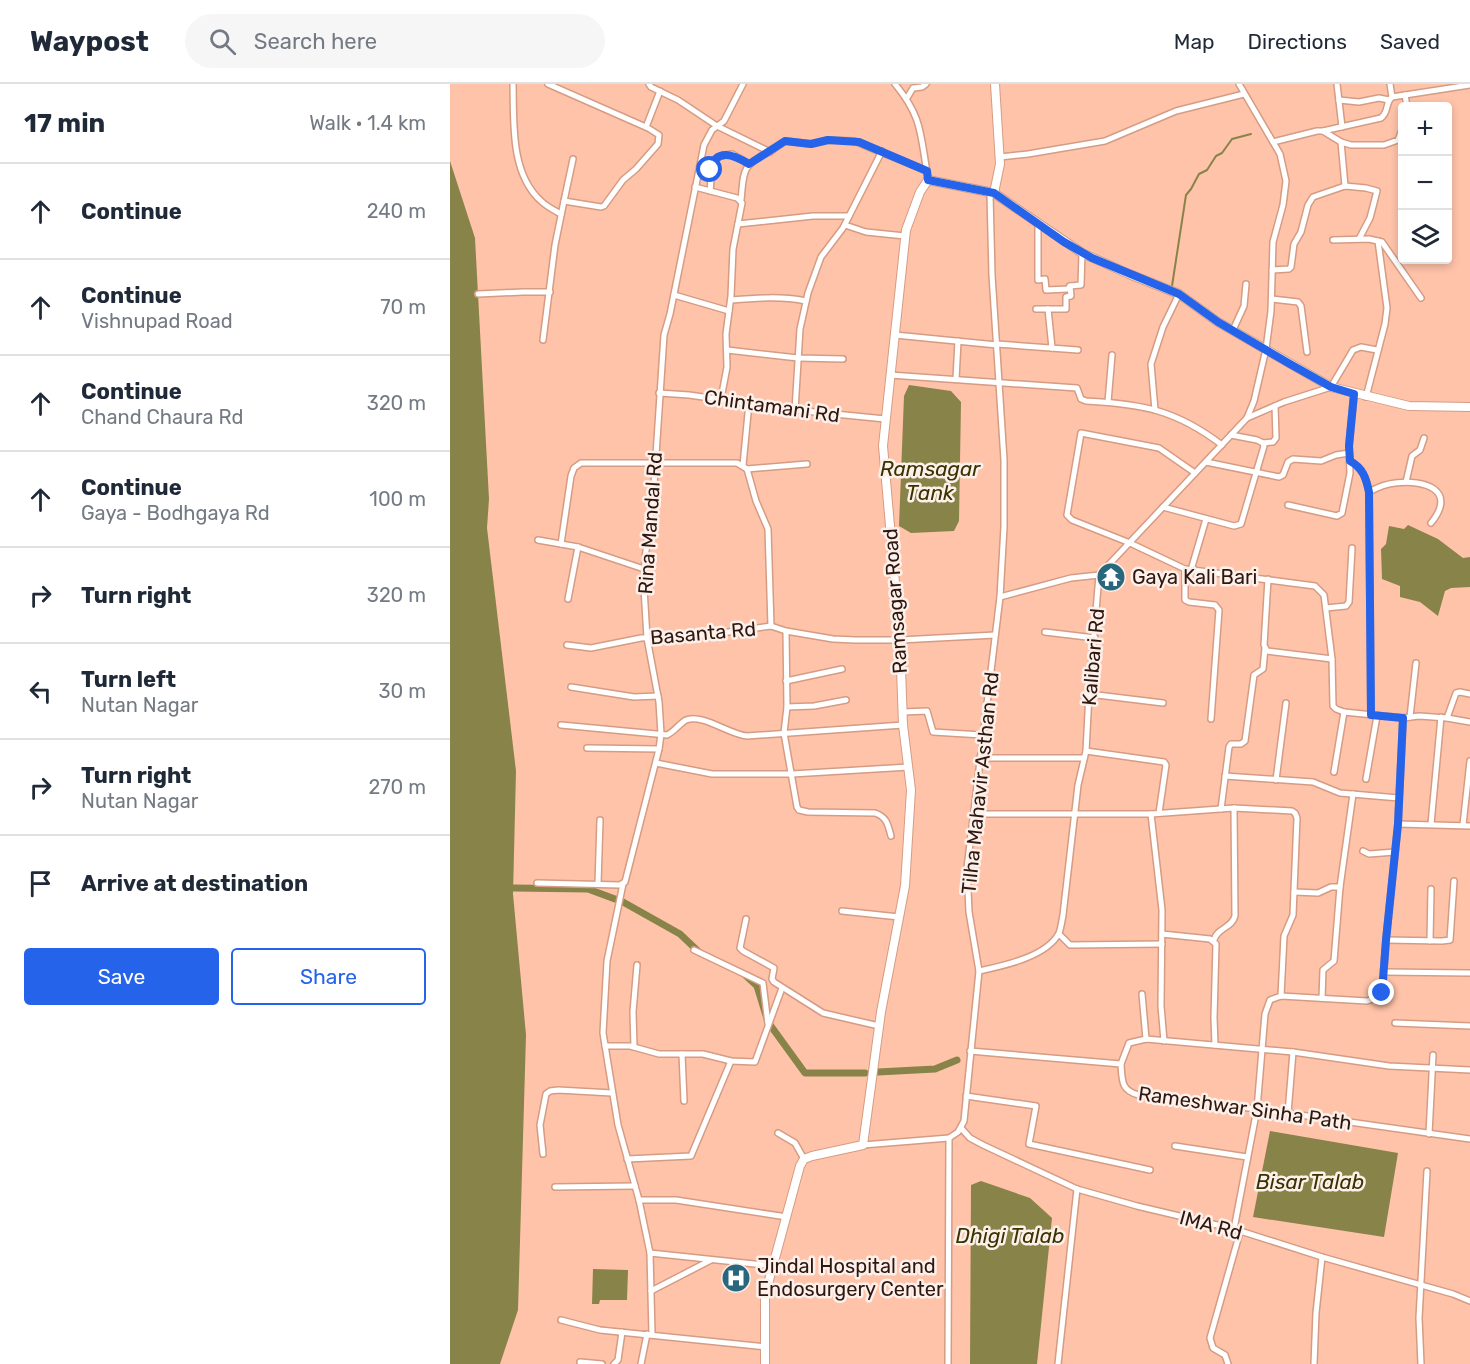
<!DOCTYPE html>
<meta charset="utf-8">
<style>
:root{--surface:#fff;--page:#f6f6f7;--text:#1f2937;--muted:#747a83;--line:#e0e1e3;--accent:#2563eb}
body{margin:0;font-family:Rubik,sans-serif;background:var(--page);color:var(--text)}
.controls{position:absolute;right:18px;top:18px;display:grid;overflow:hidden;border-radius:6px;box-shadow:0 3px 9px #0003}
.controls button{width:54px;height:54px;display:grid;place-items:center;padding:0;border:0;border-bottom:2px solid var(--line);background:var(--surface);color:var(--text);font:30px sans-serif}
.stop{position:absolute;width:18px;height:18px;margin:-14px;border:4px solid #2563eb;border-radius:50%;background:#fff}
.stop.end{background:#2563eb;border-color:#fff;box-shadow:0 2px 6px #0008}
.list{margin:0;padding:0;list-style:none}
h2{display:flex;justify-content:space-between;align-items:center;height:78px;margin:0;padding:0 24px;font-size:26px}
h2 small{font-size:20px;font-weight:400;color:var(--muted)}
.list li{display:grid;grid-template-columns:39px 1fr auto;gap:18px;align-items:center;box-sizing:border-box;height:96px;padding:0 24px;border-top:2px solid var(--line)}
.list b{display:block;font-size:22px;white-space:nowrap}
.list p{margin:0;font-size:20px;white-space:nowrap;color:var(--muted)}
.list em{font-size:20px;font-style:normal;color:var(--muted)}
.actions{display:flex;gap:12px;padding:18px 24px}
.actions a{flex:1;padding:14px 0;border:2px solid var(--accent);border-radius:6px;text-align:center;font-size:21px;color:var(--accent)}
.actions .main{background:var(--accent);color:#fff}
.icon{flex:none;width:33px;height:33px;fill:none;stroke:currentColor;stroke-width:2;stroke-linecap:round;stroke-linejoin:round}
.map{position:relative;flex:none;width:1020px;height:1280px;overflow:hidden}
header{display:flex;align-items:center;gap:36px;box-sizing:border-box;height:84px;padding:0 30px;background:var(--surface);border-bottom:2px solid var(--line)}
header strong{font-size:28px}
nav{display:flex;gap:33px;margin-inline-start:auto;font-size:21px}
.search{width:420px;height:54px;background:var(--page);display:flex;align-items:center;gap:15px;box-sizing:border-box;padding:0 21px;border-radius:33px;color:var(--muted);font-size:22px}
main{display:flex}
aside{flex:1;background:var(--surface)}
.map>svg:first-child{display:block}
.water{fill:#888348}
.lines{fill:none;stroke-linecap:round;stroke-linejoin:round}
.stream{stroke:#888348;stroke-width:2}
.canal{stroke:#888348;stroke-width:7}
.street-casing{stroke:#d59c83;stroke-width:8}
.secondary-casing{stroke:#d59c83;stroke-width:10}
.street{stroke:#fff;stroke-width:5}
.secondary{stroke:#fff;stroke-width:8}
.route{stroke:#2563eb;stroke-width:8}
.labels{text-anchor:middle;stroke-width:5;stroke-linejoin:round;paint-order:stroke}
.street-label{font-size:20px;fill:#2d170e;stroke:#fdf0eb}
.poi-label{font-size:20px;fill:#2d170e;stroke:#fdf0eb;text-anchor:start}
.water-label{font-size:21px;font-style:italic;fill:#383401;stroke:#fdf0eb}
</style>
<header>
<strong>Waypost</strong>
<div class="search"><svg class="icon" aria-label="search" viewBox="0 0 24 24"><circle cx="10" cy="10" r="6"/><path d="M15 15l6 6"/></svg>Search here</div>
<nav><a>Map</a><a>Directions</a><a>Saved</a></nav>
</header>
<main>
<aside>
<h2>17 min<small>Walk · 1.4 km</small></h2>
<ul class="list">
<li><svg class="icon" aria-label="ahead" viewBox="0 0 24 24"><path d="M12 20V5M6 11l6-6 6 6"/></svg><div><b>Continue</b></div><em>240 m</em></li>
<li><svg class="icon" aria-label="ahead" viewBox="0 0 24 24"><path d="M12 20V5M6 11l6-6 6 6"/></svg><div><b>Continue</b><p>Vishnupad Road</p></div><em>70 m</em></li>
<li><svg class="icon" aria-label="ahead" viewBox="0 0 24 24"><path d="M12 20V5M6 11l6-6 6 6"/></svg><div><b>Continue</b><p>Chand Chaura Rd</p></div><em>320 m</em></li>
<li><svg class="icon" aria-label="ahead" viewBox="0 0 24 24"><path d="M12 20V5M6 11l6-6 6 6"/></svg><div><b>Continue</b><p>Gaya - Bodhgaya Rd</p></div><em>100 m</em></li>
<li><svg class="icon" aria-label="right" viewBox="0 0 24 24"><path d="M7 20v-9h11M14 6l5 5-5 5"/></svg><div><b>Turn right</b></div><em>320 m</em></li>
<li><svg class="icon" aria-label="left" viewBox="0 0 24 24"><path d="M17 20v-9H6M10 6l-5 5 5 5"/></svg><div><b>Turn left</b><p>Nutan Nagar</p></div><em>30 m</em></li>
<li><svg class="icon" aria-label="right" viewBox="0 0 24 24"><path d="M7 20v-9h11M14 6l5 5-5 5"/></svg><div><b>Turn right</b><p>Nutan Nagar</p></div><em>270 m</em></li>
<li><svg class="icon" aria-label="arrive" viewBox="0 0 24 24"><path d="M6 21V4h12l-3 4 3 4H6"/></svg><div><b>Arrive at destination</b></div></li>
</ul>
<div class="actions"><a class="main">Save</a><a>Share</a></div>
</aside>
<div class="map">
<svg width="1020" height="1280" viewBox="0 0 1020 1280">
<rect width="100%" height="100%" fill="#ffc3a9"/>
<!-- water -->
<g class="water">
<path d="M0,77L25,154L39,415L37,444L66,687L63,810L76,951L68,1226L50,1280H0Z"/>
<path d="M459,301L501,307L511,318L509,437L504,447L461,449L449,442L454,312Z"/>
<path d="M958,441L988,455L1013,474L1020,473V503L1001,504L995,507L988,532L970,518L950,513V502L932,495L931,465L936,460L939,442L954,445Z"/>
<path d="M820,1047L948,1069L934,1153L803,1133Z"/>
<path d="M531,1097L580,1114L602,1134L587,1280H520L521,1101Z"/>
<path d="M143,1185L178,1186L177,1216H150L149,1220H142Z"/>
</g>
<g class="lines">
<!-- stream -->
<path class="stream" d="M722,202L736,111L741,105L749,90L757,86L766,72L772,69L782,55L801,50"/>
<!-- canal -->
<g class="canal">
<path d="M64,804L138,805L173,818L230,850L250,869"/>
<path d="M295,891L307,902L318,938L355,989H415"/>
<path d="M428,988L485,985L507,976"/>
</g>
<!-- street casing -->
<g class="street-casing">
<g id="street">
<path d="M63,0C64,38 60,89 91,117C97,123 104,126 111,130"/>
<path d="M199,0L201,3L228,16L267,42L320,68"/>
<path d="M445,0C472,33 470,48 477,88"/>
<path d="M887,0L892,43"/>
<path d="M940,0L942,13"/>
<path d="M955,11L957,22"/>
<path d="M457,14L463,4L472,3L476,0"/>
<path d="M889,16L909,18L929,14L939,16"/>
<path d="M196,43L210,7"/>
<path d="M873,47L931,34C939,28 935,19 942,13L1020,1"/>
<path d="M823,58L867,47H873L891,58L901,61H934L948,56L952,46"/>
<path d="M891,58L895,102"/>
<path d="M550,73L578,70L655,57L726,27L794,10"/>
<path d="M245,103L287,114L292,119L283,165L281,212L276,250L277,283L271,315"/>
<path d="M260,107C263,88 254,72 282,70L299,80"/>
<path d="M291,116C294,87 291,82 319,68C325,65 330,60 335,57L361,60L378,56L404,57L477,87"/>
<path d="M114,117L123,75"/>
<path d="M288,140L363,132H399"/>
<path d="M588,140V196L595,195L596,206L618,205L620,202L631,201L632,169"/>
<path d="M395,141L416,148L455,152"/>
<path d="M883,156L919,155L932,158L971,214"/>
<path d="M822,186L839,185L841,183L844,160L851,148L858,121L863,113L895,102L916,104L927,107L920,134L909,155"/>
<path d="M28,210L73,208H100"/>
<path d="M224,211L279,227"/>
<path d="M822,215L848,218L851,222L857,268"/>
<path d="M281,216C306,214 331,212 356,217"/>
<path d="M586,225H598"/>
<path d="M783,246L794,222L796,200"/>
<path d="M445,251L547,261"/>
<path d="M93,256L105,161L114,117L151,123L154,122L173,96L186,85L208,60L209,51L198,44L98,0"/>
<path d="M547,260L628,266"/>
<path d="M602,264L598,225H616V213L621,212L620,202"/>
<path d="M277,266L348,274L393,275"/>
<path d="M440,291L627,304L631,315L636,317C693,320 726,326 772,361"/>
<path d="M506,295L508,257"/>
<path d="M209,309L239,311L345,326L435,335"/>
<path d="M916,313L935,240L937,224L928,157"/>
<path d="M658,318L662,271"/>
<path d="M345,326L350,245L358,209L371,173L393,144L432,67"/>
<path d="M705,326L701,280L713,243L729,210"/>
<path d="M797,334L834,318L881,303L903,266L911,263L927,266"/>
<path d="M813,359L823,358L826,354L825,322"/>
<path d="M900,377C913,384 916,394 919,408L921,631"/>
<path d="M756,378L829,393L833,391L838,378L843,375L871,377L886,371L899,369"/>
<path d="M293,381L299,319"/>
<path d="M297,385L306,417L318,445L321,542"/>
<path d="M745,389L709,364L631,349L617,431L622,436L680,459L735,485L865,502L874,511L882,575L883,622L886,625L894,628L953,634L948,740L936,856L932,909L929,913L917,917L831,912L820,916L815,930L807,1025L784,1145"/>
<path d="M956,398L962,372L970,366L974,354"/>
<path d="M919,408C928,403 936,400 945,399C974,395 1008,406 981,439"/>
<path d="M838,421L887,432L892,429L900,389L899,362L904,310"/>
<path d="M713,423L784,442L791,440L814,362L813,359L807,356L781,351"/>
<path d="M88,456L128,463L194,485"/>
<path d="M111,460L121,392L124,384L131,379H287L297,385L357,380"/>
<path d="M735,485V516L739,518L765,521L769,526L761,635"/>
<path d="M741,486L756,435"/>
<path d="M818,495L814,561L817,567L882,575"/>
<path d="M550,513L621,494L649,491"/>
<path d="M118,515L128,463"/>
<path d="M876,524L896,522L899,518L902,464"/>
<path d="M336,547L337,623L334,649L347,723L349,726L358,728L425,729C437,733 438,741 441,752"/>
<path d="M595,548L645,554"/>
<path d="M117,561L141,564L191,554L257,551L321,542L336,547L383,555L405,556H450L545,551"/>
<path d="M336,597L392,585"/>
<path d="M121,603L184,613L208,612"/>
<path d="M639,610L713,619"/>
<path d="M337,623L364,622L396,616"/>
<path d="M453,628L477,627L483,648L532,651"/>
<path d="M960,633L966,579"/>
<path d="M953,634L969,632L997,634L1006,609L1010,608L1020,610"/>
<path d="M997,634L1020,638"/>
<path d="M111,641L217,651C224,648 229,640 236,636C252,629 280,651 297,652L453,641"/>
<path d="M137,664L209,665"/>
<path d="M636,667L714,678L716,681L709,729"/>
<path d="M530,674H634"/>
<path d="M206,679L262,690H342L459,683"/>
<path d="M884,688L894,628"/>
<path d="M775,692L863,698L890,709L949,714"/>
<path d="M916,695L927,632"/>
<path d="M826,696L836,619"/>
<path d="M771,725L779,663L781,660H791L795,657L804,591L813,585L815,564"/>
<path d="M523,730H701L784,724"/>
<path d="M701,730L712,826L711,922L714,957"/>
<path d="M948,740L1020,742"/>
<path d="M981,740L991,633"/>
<path d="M1013,741L1020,677"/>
<path d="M913,767L919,770L945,768"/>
<path d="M87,799L170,801L175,798L209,665L211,650L209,618L197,554L194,504L195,475L204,401L214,251L220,230L254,61L262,46L274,37L293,0"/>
<path d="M148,800L150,736"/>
<path d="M173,800L157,877L153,949L168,1041L189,1116L200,1169"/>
<path d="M844,808L868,809L881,803H890"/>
<path d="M392,827L449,833"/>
<path d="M296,835L290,864L293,867L324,884L322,895L324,898L373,929L429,942"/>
<path d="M609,850L620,861L712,860"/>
<path d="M712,850L760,855L766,860L764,934L765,961"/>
<path d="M764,856C767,844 782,844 785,832L784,724L842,727L845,729L847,734L843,831L834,852L831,912"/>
<path d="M936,856L992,857L1000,856L1004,797"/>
<path d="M980,857L981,805"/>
<path d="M244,866L313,899L318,940"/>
<path d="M529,887C552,882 597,873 609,849C611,844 612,836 613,831L628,701L636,667L639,610L649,491L797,334L804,317L816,265L821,227L823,158L833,121L836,97L830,70L789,0"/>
<path d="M934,888L1020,889"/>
<path d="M692,910L696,955"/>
<path d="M872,914L873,886L884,877L890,803L903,710"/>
<path d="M945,939L1020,942"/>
<path d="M155,962H180L209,970H253L281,977L305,978L332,904"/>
<path d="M184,963L183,928L187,881"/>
<path d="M520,967L671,980C672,996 671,1007 689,1011L807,1025L1020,1055"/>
<path d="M232,970L234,1017"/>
<path d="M671,980L679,959L696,955L843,968L939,982L1020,986"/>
<path d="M516,1012L586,1022L579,1060L700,1086"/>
<path d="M838,1029L843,968"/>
<path d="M511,1044L520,1054L533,1061L627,1105L687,1122L784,1145L872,1173L1003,1210L1020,1217"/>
<path d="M328,1049L345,1059L354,1075"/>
<path d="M979,1050L983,971"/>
<path d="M413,1061L499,1054L508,1048L514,1037L529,887L519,828L517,784L550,513L554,443V376L542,191L540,110"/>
<path d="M725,1062L797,1073"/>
<path d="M93,1070L90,1041L96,1010L100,1007L108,1006L162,1009"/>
<path d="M177,1075L241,1072L281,977"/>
<path d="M105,1103L185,1102"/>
<path d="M189,1116H226L337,1133"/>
<path d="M201,1207L261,1176"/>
<path d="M111,1236L150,1246L316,1263"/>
<path d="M202,1250L200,1169L323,1182"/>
<path d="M130,1278L152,1280"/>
<path d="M164,1280L168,1276L172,1248"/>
<path d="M191,1280L197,1250"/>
<path d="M498,1280L499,1054"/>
<path d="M608,1280L627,1105"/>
<path d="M778,1280L775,1271L763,1264L760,1254L790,1148"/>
<path d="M864,1280L866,1229L872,1173"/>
<path d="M971,1280L969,1234L977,1087"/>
</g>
</g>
<!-- secondary casing -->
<g class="secondary-casing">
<g id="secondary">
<path d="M544,109L632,169L679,190L729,210L768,238L881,303L959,322L1020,323"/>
<path d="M315,1280V1211L350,1082L354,1075L362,1072L413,1061L431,928L455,802L461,706L453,641L450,556L433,362L456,146L470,108L478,96L544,109L550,80L545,0"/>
</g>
</g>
<!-- street -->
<use href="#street" class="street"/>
<!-- secondary -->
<use href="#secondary" class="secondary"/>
</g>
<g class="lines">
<!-- route -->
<path class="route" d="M260,86C266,63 284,71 299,80L335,57L361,60L378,56L409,58L477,87L478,96L544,109L614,158L642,174L729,210L768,238L840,280L881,303L904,310L899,362L900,377C913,384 916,394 919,408L921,631L953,634L948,740L936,856L932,909"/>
</g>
<!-- icons -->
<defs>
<g id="temple-disc" transform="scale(1.5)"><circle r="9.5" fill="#29677d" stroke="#fdf0eb"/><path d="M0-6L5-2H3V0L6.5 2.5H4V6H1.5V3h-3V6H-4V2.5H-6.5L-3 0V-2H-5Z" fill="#fff"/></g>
<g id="hospital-disc" transform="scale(1.5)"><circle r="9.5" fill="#29677d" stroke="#fdf0eb"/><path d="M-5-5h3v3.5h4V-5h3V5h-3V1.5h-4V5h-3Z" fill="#fff"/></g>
</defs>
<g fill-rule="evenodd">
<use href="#temple-disc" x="661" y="493"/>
<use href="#hospital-disc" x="286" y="1194"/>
</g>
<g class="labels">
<!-- street labels -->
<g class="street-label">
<text transform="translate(322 322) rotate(8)" y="7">Chintamani Rd</text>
<text transform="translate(200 439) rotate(-86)" y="7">Rina Mandal Rd</text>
<text transform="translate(445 517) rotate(-94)" y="7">Ramsagar Road</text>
<text transform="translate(253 549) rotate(-5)" y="7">Basanta Rd</text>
<text transform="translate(643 573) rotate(-85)" y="7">Kalibari Rd</text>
<text transform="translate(530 699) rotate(-84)" y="7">Tilha Mahavir Asthan Rd</text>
<text transform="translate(795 1024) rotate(8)" y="7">Rameshwar Sinha Path</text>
<text transform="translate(761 1141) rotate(15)" y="7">IMA Rd</text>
</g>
<!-- poi labels -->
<g class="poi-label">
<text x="682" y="500">Gaya Kali Bari</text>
<text x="307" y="1189">Jindal Hospital and<tspan x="307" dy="23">Endosurgery Center</tspan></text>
</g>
<!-- water labels -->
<g class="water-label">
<text x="480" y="392">Ramsagar<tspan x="480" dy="24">Tank</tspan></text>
<text x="860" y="1105">Bisar Talab</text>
<text x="560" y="1159">Dhigi Talab</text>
</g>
</g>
</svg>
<div class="controls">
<button>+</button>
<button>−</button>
<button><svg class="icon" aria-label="layers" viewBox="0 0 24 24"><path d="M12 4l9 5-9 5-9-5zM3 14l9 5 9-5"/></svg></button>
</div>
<div class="stop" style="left:260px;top:86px"></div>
<div class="stop end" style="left:932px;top:909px"></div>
</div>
</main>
